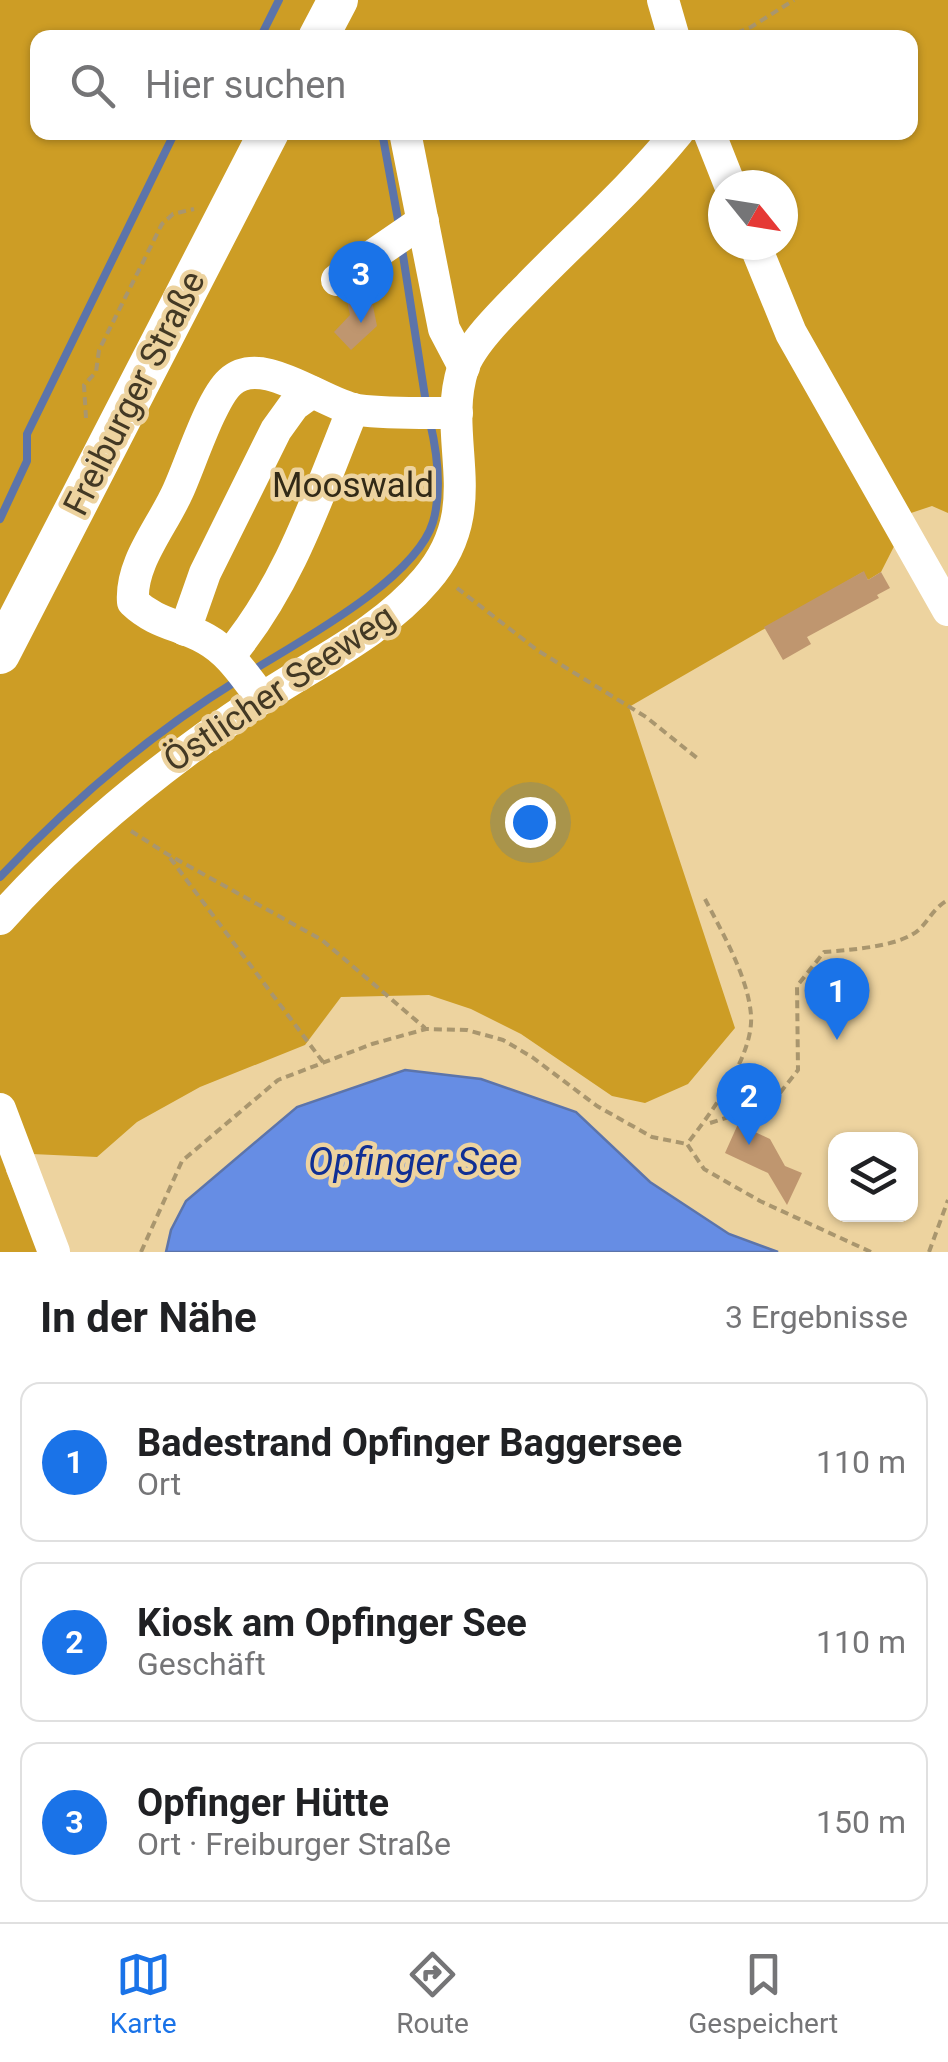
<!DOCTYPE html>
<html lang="de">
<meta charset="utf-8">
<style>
:root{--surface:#fff;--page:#f2f2f2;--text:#202124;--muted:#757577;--line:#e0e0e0;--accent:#1a73e8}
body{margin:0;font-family:Roboto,sans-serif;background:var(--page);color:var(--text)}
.controls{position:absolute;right:30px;bottom:30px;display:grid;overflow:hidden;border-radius:20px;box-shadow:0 2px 8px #0004}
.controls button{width:90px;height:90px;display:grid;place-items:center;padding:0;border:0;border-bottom:2px solid var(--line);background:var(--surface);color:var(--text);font:50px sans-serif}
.compass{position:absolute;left:708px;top:170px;width:90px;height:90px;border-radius:50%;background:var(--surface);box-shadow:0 2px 8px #0004;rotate:120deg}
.you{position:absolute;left:530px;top:822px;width:35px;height:35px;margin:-25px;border:8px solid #fff;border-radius:50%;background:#1a73e8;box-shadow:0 0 0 15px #1a73e833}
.badge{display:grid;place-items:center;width:65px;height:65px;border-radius:50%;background:var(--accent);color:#fff;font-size:32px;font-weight:700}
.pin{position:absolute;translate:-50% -82px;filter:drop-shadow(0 2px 5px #0008)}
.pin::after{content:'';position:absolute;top:52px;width:35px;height:30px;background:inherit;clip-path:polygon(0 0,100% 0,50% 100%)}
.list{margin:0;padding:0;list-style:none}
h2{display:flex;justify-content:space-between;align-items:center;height:130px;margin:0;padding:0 40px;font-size:42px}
h2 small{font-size:32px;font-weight:400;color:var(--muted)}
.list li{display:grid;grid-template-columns:65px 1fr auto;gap:30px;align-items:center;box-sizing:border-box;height:160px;margin:0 20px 20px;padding:0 20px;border:2px solid var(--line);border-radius:20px}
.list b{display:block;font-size:38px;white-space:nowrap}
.list p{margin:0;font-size:32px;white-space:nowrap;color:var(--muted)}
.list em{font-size:32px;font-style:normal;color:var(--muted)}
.icon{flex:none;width:55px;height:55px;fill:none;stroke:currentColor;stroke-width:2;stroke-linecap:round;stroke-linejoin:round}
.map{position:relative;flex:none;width:948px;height:1252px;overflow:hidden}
.search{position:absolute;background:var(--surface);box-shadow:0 2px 8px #0004;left:30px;right:30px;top:30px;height:110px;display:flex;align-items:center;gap:25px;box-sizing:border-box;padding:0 35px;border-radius:20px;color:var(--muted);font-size:38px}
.sheet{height:670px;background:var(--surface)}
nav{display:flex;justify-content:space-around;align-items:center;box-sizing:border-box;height:140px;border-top:2px solid var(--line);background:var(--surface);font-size:28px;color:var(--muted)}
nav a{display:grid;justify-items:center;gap:5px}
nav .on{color:var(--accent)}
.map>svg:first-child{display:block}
.forest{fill:#cd9d25;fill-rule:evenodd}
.water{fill:#668de4;stroke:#5c74aa;stroke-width:2.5}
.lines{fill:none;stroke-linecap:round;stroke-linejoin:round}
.stream{stroke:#5c74aa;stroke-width:8}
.building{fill:#bf966f}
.path{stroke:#a9966e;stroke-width:4;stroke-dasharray:8 5;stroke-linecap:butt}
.minor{stroke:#fff;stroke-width:32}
.major{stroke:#fff;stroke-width:40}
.labels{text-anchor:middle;stroke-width:9;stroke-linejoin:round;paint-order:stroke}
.street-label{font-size:35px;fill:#433924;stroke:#edd39f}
.park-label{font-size:35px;fill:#322a17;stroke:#edd39f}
.water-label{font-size:38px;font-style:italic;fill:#102f94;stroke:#edd39f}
</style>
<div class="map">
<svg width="948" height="1252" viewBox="0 0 948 1252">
<rect width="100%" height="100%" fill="#edd39f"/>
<!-- forest -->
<path class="forest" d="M0,0H948V513L932,506L911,513L881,572L868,580L863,572L629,707L735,1028L688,1084L645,1103L612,1096L521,1034L471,1009L429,995L341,997L305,1045L200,1087L137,1122L97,1157L32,1154L6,1171L40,1252H0ZM38,38H910V132H38ZM723,185H783V245H723Z"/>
<!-- water -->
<path class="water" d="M405,1070L481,1079L576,1112L650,1182L729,1234L778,1252H166L171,1230L186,1201L297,1107Z"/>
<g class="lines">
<!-- stream -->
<g class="stream">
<path d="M260,38L279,0"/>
<path d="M382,132L399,225"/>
<path d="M402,249L426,403"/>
<path d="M0,519L27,461V434L175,132"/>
<path d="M250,672C300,641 416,579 433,522C442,491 437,452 430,422"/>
<path d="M0,877C71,802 150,734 238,680"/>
</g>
</g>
<!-- building -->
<g class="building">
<path d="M370,291L377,326L351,350L334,332L350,315L346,296Z"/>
<path d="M864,571L868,580L881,572L890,588L877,595L879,598L807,637L811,644L783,660L764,627Z"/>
<path d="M738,1124L770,1139L785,1166L802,1173L787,1205L768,1173L725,1153Z"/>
</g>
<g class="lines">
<!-- path -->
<g class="path">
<path d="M725,38L751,27L794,0"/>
<path d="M86,418L84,385L96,372L99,350L162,224L173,214L194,209"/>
<path d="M457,588L537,650L646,717L697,758"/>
<path d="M131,831L167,854L322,940L425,1028"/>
<path d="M170,858L323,1062"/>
<path d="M705,899C722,932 748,977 751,1015C754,1056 711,1113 687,1144L704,1169L760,1201L871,1252"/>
<path d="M710,1123L772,1103L798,1070L797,986L824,952C849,950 892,947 913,934C927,926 931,909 948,900"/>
<path d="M141,1252L182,1161L278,1080L372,1044L426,1029L467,1030L503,1040L532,1057L597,1106L652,1137L687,1144"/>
<path d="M929,1252L948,1200"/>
</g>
<!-- minor -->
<g class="minor">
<path d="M663,0L674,38"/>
<path d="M405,132L444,329L464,367"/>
<path d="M709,132L730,185"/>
<path d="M755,245L791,333L948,610"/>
<path d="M337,280L423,221"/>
<path d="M185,630L205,573L276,430L294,405L312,392"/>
<path d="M229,656C289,585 318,495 353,409"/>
<path d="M262,698C244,676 231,653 206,639C179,624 156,624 133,602C130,563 162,527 178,491C190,465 211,399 230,382C262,352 323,405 358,410C390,414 424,413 457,413"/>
<path d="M0,919C77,833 164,763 261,699C317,662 382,632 426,580C489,507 440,441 463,368C472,341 510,306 530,285C579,235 633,187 678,132"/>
<path d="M0,1109L54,1252"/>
</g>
<!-- major -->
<g class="major">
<path d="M318,38L338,0"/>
<path d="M0,654L269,132"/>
</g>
</g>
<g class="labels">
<!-- street labels -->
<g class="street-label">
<text transform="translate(134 393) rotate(-63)" y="12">Freiburger Straße</text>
<text transform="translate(279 688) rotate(-34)" y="12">Östlicher Seeweg</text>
</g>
<!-- park labels -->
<g class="park-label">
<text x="353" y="497">Mooswald</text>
</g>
<!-- water labels -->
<g class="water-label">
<text x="413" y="1175">Opfinger See</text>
</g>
</g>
</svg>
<div class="controls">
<button><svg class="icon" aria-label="layers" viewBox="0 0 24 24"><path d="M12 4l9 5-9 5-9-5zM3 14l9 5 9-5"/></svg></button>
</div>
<svg class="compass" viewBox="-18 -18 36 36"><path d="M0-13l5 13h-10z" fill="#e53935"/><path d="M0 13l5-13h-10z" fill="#757577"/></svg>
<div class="you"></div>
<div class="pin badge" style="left:837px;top:1040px">1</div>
<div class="pin badge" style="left:749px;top:1145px">2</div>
<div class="pin badge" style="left:361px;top:323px">3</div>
<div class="search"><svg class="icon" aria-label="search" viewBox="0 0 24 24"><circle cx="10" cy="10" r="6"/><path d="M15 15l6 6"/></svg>Hier suchen</div>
</div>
<section class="sheet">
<h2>In der Nähe<small>3 Ergebnisse</small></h2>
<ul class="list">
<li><span class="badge">1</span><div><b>Badestrand Opfinger Baggersee</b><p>Ort</p></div><em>110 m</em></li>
<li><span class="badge">2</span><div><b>Kiosk am Opfinger See</b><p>Geschäft</p></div><em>110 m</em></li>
<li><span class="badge">3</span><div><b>Opfinger Hütte</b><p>Ort · Freiburger Straße</p></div><em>150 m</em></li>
</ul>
</section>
<nav>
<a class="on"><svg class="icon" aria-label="map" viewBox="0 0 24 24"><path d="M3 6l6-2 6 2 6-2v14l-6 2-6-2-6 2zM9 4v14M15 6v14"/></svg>Karte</a>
<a><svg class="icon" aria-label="directions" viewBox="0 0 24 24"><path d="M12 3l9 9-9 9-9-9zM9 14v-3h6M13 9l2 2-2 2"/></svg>Route</a>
<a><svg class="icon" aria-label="saved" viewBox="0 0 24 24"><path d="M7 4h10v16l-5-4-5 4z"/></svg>Gespeichert</a>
</nav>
